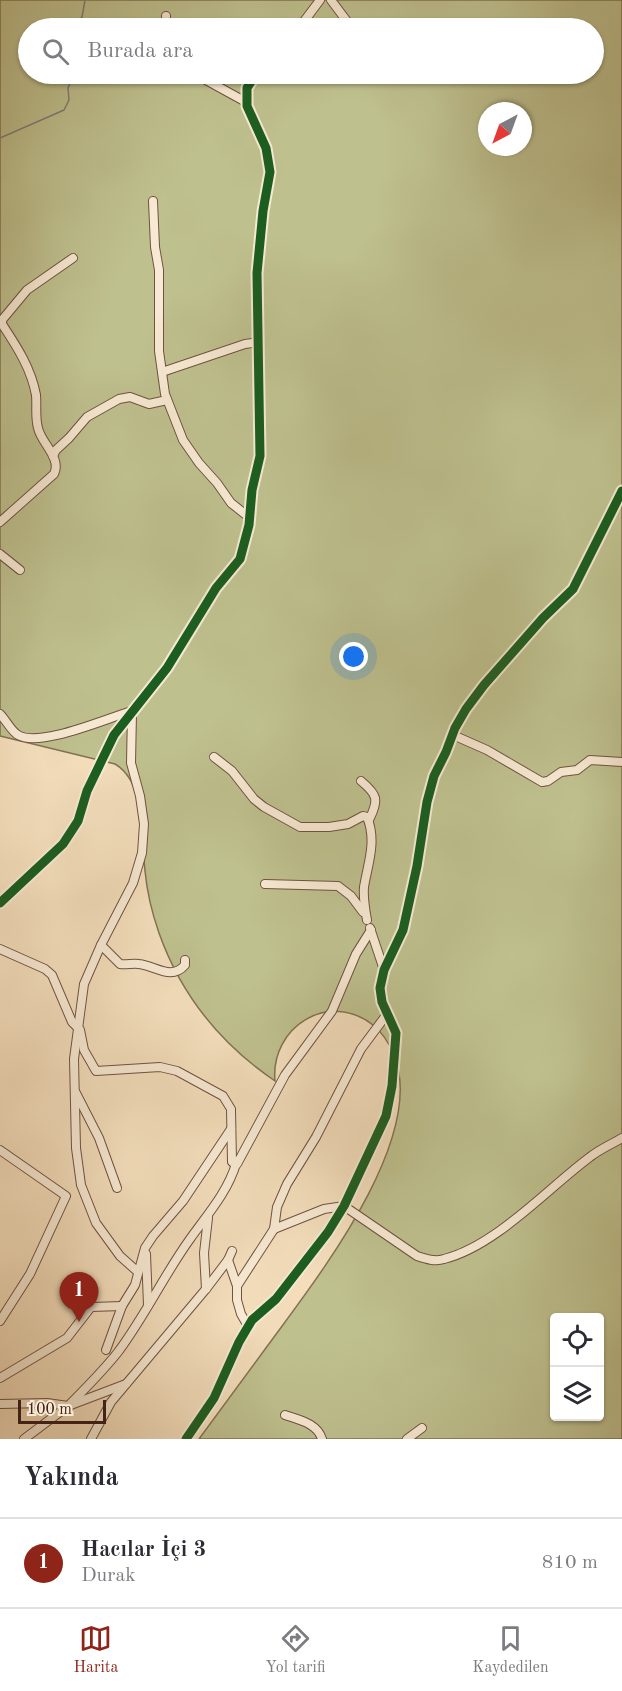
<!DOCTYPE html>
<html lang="tr">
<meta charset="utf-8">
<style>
:root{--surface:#fff;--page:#f2f2f3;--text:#2b2b33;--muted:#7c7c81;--line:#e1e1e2;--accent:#8f2418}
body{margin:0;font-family:"Old Standard TT",serif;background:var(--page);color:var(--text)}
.controls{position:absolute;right:18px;bottom:18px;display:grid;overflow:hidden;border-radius:6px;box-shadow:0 2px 4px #0004}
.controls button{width:54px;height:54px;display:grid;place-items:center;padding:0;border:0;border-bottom:2px solid var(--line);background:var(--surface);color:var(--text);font:30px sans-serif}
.compass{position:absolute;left:478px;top:102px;width:54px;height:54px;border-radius:50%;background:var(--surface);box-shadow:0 2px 4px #0004;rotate:221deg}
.scale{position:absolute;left:18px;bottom:15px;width:88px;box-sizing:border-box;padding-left:6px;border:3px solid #452417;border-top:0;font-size:16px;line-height:21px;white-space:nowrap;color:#452417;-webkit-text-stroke:4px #f7e9d3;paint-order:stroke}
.you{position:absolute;left:354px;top:657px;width:21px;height:21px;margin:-15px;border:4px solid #fff;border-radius:50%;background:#1a73e8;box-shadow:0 0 0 9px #1a73e833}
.badge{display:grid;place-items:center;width:39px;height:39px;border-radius:50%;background:var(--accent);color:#fff;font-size:20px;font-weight:700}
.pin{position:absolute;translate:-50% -50px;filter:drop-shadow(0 2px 3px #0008)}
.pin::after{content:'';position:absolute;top:32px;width:21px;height:18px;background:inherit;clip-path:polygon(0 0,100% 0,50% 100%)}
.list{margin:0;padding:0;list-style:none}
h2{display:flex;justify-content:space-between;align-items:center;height:78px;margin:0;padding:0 24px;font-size:26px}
h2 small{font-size:20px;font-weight:400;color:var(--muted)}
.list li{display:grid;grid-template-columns:39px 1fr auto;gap:18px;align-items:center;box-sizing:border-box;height:90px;padding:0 24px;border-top:2px solid var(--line)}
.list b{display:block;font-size:22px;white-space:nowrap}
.list p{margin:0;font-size:20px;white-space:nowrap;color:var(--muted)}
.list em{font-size:20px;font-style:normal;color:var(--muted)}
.icon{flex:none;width:33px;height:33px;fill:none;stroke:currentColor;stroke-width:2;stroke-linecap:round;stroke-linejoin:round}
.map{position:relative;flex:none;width:622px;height:1439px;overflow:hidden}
.search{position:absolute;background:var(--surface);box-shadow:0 2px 4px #0004;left:18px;right:18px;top:18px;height:66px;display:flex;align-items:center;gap:15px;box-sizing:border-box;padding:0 21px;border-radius:33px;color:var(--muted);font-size:22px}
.sheet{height:168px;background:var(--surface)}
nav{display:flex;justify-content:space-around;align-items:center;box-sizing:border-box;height:84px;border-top:2px solid var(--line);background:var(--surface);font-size:16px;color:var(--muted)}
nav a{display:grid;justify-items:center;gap:3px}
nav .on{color:var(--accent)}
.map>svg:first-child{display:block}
.green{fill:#bec08e;stroke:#827252;stroke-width:1.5;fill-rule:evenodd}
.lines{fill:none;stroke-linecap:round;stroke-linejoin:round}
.stream{stroke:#7d7d7a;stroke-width:1.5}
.minor-casing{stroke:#705240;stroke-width:10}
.minor{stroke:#f7e9d3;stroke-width:8}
.cycleway-casing{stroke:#f7e9d3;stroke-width:13}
.cycleway{stroke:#1b5e20;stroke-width:9}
</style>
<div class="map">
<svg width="622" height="1439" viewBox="0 0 622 1439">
<rect width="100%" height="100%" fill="#f3ddbb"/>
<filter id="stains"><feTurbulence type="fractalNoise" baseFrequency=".00333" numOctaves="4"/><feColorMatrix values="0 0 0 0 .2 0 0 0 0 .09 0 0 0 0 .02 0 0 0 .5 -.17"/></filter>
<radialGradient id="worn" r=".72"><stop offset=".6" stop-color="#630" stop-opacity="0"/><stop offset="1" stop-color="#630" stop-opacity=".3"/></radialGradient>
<!-- green -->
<path class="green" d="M0,0H622V1439H199C224,1405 249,1371 274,1337C321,1273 427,1136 394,1055C389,1043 383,1033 373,1025C329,990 270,1027 275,1081C222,1045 181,995 159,933C152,913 147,892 145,871C142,845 142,803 131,781C127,774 122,768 115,764L0,736ZM28,28H594V74H28ZM487,111H523V147H487ZM554,1318H600V1416H554Z"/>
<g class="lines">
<!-- stream -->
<g class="stream">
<path d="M71,28L82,17L85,0"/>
<path d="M0,138L64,110L69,100L68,88L74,74"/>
</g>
<!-- minor casing -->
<g class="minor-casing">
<g id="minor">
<path d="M331,0L352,28"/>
<path d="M166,28V16"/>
<path d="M299,28L320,0"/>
<path d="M195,74L246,102"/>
<path d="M153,201L155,247L159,270V351L165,394L183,440L199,463L217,483L231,503L250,518"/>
<path d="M162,372L245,344L259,342"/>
<path d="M53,456L56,450L69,438L87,417L119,399L130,397L149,404L167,400"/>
<path d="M0,522L54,474C62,458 41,443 38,428C35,417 37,406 36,395C31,368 17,347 2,324V320L27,290L73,258"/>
<path d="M0,554L20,570"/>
<path d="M132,712L131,763L140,796L144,824L142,853L133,883L101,945L84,984L74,1059L76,1148L81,1185L96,1223L120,1256L138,1272"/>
<path d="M0,714C6,720 11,731 18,735C40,748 107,718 132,711"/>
<path d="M453,735L487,750L542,782L548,781L561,772L577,770L590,760L622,762"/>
<path d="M214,757L232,771L254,799L264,807L300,827H329L348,824L363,816L367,817C377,841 368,863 364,887C363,898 365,909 367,920"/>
<path d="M361,781C378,795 379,800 369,820"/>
<path d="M265,884L338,886L351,896L363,912"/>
<path d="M0,903L63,844L78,821L87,791L114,735L167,668L216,588L240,559L249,525L252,490L260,456L257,273L263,211L270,172L266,148L247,106V88L256,74"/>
<path d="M370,928L384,970"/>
<path d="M101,945L120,964C126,965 133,963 139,964C156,966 171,981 185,965V960"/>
<path d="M0,949L45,969L52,975L72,1022L78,1028"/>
<path d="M80,1030L84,1050L96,1071L160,1067L177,1071L223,1096L231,1109L232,1162L237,1164L285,1075L332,1011L356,954L371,930"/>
<path d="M76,1093L99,1138L117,1188"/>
<path d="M0,1150L66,1196L30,1274L0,1321"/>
<path d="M274,1229L324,1209L344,1206L417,1256C426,1259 435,1262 444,1259C496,1246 548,1188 590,1157C600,1149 612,1144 622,1138"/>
<path d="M146,1254L148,1305"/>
<path d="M228,1260L237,1286"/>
<path d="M206,1289L204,1253L208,1218"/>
<path d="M248,1326L241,1314L237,1300V1286L274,1229L277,1207L287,1184L316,1137L361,1049L387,1014"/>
<path d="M106,1350L122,1306L135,1285L145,1248L153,1236L183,1201L231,1129"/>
<path d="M0,1378L67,1338L91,1307L122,1306"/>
<path d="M0,1404L47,1403L68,1406C85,1389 103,1371 118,1352C145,1316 164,1275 190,1239C207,1215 227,1193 236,1164"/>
<path d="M285,1415C299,1420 317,1423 322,1439"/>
<path d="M24,1439L68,1406L126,1384"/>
<path d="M91,1439L111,1402L206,1289L228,1260L232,1251"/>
<path d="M186,1439L214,1398L239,1342L252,1320L276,1299L328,1232L344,1206L386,1116L392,1086L396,1033L382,1002L380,988L384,970L403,930L417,866L427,802L434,776L446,752L455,728L466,709L484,685L543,618L573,589L622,491"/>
<path d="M407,1439L422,1428"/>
</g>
</g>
<!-- minor -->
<use href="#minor" class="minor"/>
<!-- cycleway casing -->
<g class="cycleway-casing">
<g id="cycleway">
<path d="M0,903L63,844L78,821L87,791L114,735L167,668L216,588L240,559L249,525L252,490L260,456L257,273L263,211L270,172L266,148L247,106V88L256,74"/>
<path d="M186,1439L214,1398L239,1342L252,1320L276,1299L328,1232L344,1206L386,1116L392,1086L396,1033L382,1002L380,988L384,970L403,930L417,866L427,802L434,776L446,752L455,728L466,709L484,685L543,618L573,589L622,491"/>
</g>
</g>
<!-- cycleway -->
<use href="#cycleway" class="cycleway"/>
</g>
<rect width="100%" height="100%" filter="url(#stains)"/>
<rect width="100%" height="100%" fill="url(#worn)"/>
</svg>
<div class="controls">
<button><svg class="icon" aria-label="locate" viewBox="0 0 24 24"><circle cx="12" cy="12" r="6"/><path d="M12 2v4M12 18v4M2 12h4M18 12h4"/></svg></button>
<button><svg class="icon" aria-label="layers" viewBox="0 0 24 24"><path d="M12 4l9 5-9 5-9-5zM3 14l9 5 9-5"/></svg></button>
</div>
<svg class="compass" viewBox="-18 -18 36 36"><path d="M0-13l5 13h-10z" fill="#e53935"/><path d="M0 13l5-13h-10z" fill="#7c7c81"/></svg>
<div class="scale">100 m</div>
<div class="you"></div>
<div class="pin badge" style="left:79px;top:1322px">1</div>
<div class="search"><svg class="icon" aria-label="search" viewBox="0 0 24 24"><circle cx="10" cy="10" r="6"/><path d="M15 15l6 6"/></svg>Burada ara</div>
</div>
<section class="sheet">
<h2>Yakında<small></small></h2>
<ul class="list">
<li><span class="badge">1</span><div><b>Hacılar İçi 3</b><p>Durak</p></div><em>810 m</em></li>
</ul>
</section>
<nav>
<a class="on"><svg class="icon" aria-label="map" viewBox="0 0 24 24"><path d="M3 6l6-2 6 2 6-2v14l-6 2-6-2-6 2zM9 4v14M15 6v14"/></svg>Harita</a>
<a><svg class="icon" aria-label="directions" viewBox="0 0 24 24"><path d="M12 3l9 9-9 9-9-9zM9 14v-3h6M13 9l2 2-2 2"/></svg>Yol tarifi</a>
<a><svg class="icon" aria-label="saved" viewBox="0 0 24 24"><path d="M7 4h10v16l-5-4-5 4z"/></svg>Kaydedilen</a>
</nav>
